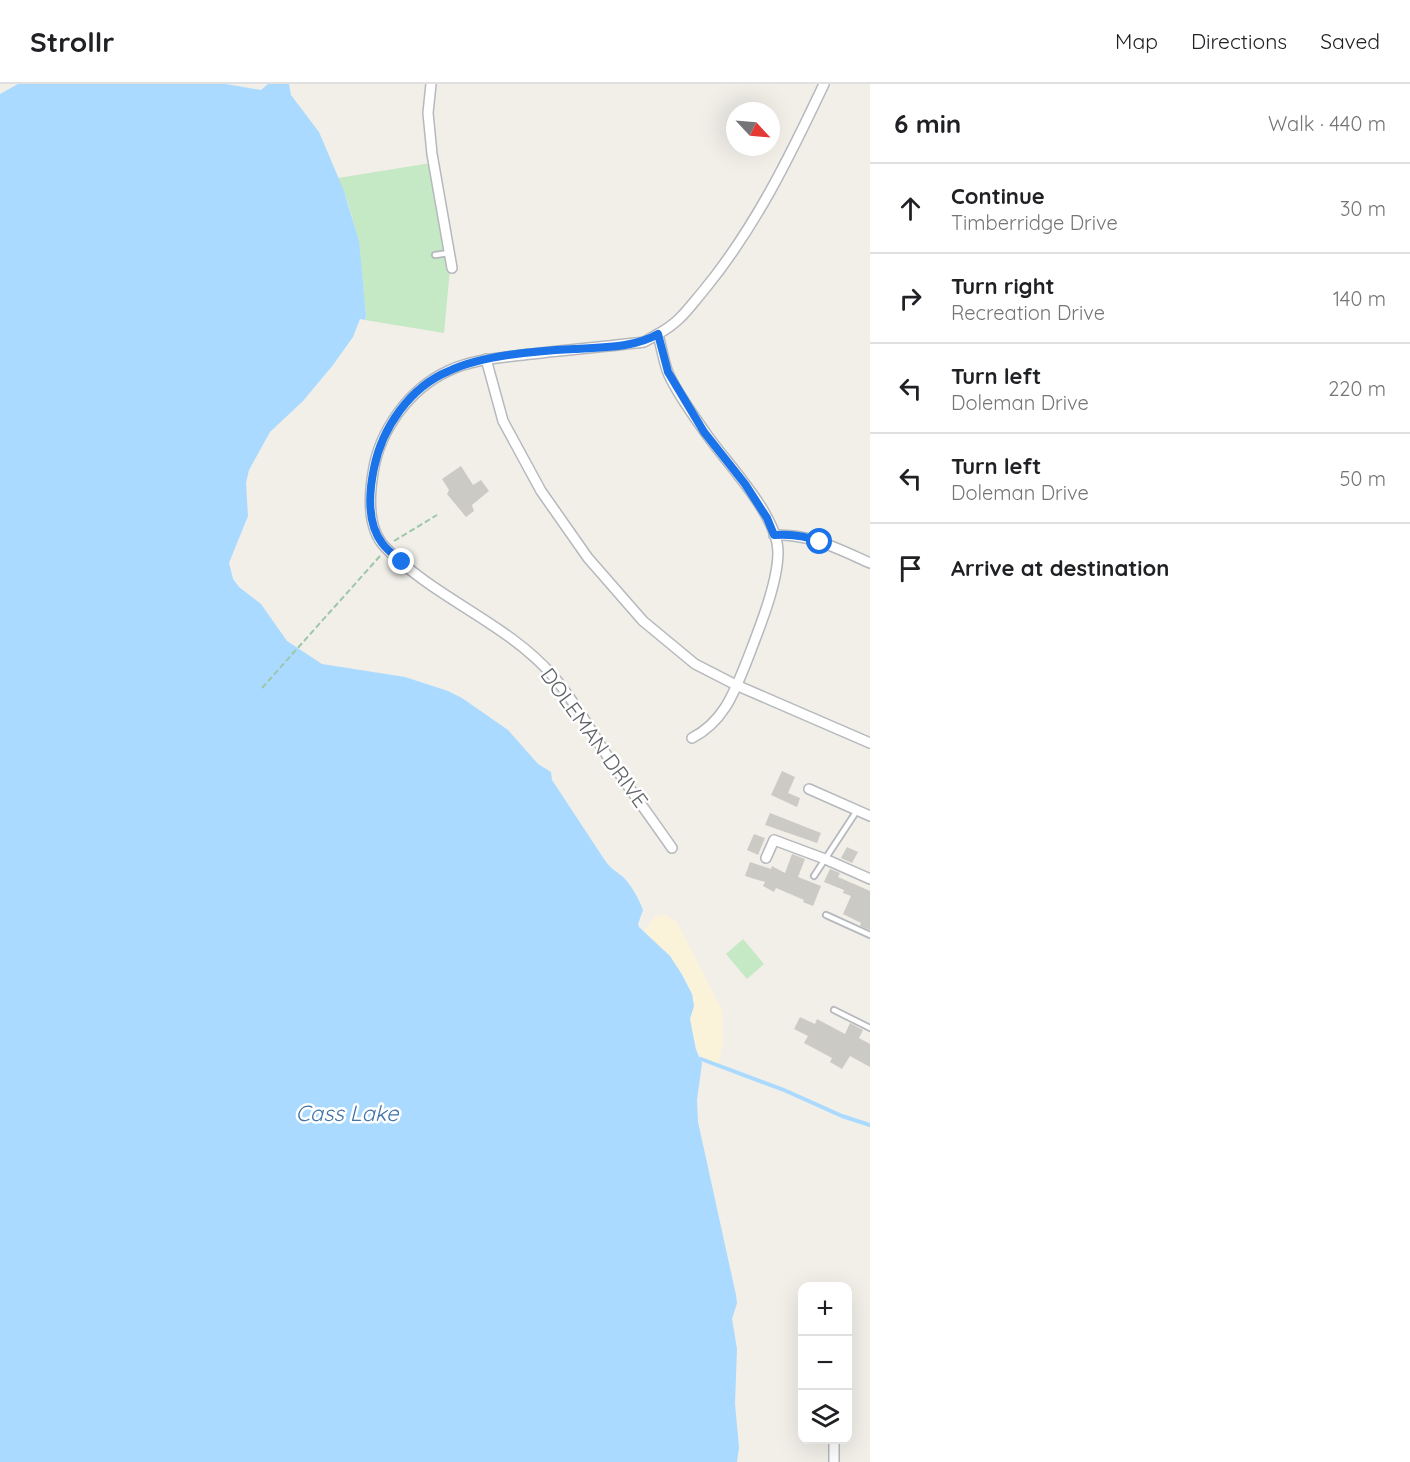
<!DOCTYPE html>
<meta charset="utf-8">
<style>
:root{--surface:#fff;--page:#f2f2f2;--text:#202124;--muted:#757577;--line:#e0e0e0}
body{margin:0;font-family:Quicksand,sans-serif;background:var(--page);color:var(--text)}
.controls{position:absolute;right:18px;bottom:18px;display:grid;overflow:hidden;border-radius:12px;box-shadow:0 6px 24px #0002}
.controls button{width:54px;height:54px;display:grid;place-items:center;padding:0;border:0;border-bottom:2px solid var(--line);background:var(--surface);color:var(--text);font:30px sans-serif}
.compass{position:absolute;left:726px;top:18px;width:54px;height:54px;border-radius:50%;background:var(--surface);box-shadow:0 6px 24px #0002;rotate:116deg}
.stop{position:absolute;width:18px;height:18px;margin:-14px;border:4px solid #1a73e8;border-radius:50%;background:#fff}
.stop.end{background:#1a73e8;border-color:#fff;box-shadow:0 2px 6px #0008}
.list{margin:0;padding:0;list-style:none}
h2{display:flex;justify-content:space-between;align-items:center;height:78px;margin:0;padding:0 24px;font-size:26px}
h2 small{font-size:20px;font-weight:400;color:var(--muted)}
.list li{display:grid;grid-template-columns:39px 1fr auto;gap:18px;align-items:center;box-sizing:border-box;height:90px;padding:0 24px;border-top:2px solid var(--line)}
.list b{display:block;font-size:22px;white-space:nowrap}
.list p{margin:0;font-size:20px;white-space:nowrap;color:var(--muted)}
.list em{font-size:20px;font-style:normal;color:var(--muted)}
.icon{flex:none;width:33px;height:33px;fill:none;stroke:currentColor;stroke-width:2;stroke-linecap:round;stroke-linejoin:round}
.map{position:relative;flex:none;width:870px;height:1378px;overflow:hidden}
header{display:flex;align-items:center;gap:36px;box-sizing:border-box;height:84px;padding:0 30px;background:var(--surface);border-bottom:2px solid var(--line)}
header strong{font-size:28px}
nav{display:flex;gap:33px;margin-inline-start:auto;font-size:21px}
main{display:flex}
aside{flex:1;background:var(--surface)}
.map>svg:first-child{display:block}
.green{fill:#c5e8c5}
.sand{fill:#fbf3d9}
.water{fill:#aadaff}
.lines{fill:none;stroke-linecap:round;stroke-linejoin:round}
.stream{stroke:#aadaff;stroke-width:4}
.building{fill:#cccac5}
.service-casing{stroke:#b5b8bc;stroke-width:8}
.minor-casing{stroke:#b5b8bc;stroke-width:12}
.path{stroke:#9cc7a9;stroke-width:2;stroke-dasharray:6 3;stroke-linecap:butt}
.service{stroke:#fff;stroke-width:4.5}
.minor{stroke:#fff;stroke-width:9}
.route{stroke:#1a73e8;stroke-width:8}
.labels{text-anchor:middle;stroke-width:5;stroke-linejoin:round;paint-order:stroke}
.street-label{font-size:21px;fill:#5f6368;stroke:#fff}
.water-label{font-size:22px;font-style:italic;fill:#4174aa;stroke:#fff}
</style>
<header>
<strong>Strollr</strong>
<nav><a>Map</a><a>Directions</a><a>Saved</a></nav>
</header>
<main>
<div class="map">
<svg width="870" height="1378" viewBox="0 0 870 1378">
<rect width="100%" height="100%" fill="#f1efe8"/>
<!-- green -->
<g class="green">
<path d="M431,79L450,185L444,249L365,236L366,231C361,184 359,137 338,94Z"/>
<path d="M743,855L764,880L747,895L726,870Z"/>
</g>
<!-- sand -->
<path class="sand" d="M666,831L675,836L681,846L722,926L723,961L718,981L701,975C696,964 691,947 690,934C690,926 694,920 692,911C686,886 660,866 644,847L655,832Z"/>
<!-- water -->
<path class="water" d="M18,0H226L261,6L268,0H289L291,11L319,48L344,107L359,157L366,231L365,236L360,235L353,253L333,281L303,317L270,348L249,386L246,399L248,432L229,479L233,495L239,503L261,520L287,557L322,580L405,593L448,607L462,614L508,646L538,680L551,688L552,696L604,775C609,783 615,787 622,792C631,800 639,815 643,826L638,840L639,843L670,872L681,889L692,910L694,922L690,935L696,966L702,979L697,1016L698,1038L736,1211L737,1219L732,1235L737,1265L735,1320L739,1363L737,1378H0V10Z"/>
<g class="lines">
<!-- stream -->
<path class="stream" d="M701,975L784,1006L842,1032L870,1041"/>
</g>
<!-- building -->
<g class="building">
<path d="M461,382L473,401L481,396L489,407L472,421L474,427L466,433L447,410L449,406L442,395Z"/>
<path d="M782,687L795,693L788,709L800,714L797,723L771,711Z"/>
<path d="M770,729L821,749L817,759L765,741Z"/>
<path d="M754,750L765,754L758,771L747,766Z"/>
<path d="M847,763L858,768L852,779L841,774Z"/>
<path d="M792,770L805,775L798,793L821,802L813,822L803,818L804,816L776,804L774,808L763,802L765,798L745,792L750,778L771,785L772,782L785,789Z"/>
<path d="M830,785L840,789L838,793L870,807V846L860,842L861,839L843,830L851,812L843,809L844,806L824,798Z"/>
<path d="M800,933L815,940L817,935L845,950L850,939L863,946L859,954L870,960V983L850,972L842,985L830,978L832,974L804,959L808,952L794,945Z"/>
</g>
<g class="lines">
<!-- service casing -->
<g class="service-casing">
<g id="service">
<path d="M435,171L449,169"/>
<path d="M814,792L858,725"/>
<path d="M826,831L870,851"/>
<path d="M834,926L870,944"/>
</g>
</g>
<!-- minor casing -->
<g class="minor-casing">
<g id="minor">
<path d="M431,0L428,29L432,70L452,184"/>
<path d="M658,250L644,258C604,263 563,266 523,271C497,274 471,276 448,287C409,305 379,347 373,389C369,413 367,444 385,463C435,515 506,538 553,592C573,615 588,642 604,667C626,700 649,731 672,764"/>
<path d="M486,275L503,337L541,407L588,474L643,537L695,580L736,601L870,659"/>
<path d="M774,451C811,450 836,464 870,479"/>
<path d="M692,654C725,637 735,606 748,574C759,545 778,499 778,468C778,431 726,379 705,348C695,334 672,301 667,286C663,274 661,262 658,250C680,238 688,225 704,206C755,144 790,72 824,0"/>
<path d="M809,705L870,732"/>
<path d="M766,774L774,756L825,775L870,795"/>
<path d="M834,1356V1378"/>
</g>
</g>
<!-- path -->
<g class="path">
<path d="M394,457L437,431"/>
<path d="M262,604L380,472"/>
</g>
<!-- service -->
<use href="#service" class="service"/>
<!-- minor -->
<use href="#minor" class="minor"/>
</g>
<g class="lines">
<!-- route -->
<path class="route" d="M402,478C395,472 387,466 382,459C367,439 369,408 374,384C382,344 410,303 449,287C483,271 536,267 574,265C602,263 634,264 658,250L668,288L704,348L745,400L767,434L774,451C790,450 805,451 820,458"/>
</g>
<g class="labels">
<!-- street labels -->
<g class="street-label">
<text transform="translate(594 654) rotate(54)" y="7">DOLEMAN DRIVE</text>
</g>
<!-- water labels -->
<g class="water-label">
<text x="347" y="1037">Cass Lake</text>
</g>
</g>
</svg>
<div class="controls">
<button>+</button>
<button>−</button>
<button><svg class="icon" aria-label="layers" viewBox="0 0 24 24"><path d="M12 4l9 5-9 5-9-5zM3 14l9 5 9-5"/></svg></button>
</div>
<svg class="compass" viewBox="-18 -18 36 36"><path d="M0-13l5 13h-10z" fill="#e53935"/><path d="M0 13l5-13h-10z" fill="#757577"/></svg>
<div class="stop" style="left:820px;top:458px"></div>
<div class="stop end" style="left:402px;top:478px"></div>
</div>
<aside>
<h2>6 min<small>Walk · 440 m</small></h2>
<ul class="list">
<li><svg class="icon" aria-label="ahead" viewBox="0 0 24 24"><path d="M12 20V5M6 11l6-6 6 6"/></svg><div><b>Continue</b><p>Timberridge Drive</p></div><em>30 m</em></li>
<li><svg class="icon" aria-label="right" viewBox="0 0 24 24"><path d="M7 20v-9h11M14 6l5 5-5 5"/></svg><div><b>Turn right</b><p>Recreation Drive</p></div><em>140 m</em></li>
<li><svg class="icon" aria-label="left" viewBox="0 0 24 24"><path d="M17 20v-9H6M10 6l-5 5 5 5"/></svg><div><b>Turn left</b><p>Doleman Drive</p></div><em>220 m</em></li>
<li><svg class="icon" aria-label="left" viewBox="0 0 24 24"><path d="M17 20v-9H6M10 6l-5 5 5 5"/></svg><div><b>Turn left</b><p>Doleman Drive</p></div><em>50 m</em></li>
<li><svg class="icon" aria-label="arrive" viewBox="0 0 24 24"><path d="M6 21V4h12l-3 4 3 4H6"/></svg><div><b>Arrive at destination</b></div></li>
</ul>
</aside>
</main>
